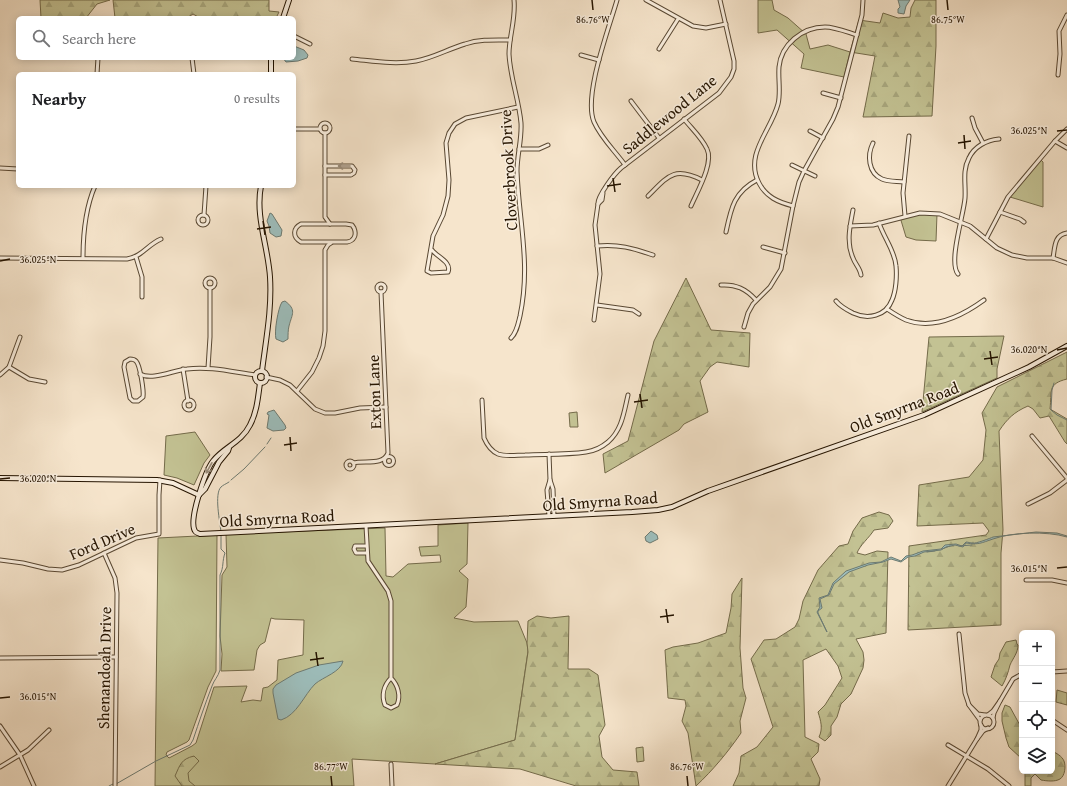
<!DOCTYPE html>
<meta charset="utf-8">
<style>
:root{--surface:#fff;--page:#f6f6f6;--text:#202124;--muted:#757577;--line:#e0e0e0}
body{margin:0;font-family:"Gentium Book Plus",serif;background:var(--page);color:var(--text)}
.controls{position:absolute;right:12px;bottom:12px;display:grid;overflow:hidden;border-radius:6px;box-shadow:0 2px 10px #0003}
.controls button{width:36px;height:36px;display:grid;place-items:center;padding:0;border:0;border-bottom:1px solid var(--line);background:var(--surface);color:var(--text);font:20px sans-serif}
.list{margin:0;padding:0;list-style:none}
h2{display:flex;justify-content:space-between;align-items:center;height:52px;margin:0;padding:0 16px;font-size:17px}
h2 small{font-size:13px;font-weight:400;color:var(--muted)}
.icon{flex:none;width:22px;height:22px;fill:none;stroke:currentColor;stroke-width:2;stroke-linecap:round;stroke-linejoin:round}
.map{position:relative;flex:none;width:1067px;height:786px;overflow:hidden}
.search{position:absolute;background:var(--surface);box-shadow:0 2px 10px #0003;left:16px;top:16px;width:280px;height:44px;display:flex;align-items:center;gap:10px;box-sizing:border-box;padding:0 14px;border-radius:6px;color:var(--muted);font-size:15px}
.panel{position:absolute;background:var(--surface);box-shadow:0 2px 10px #0003;left:16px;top:72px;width:280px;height:116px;border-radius:6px}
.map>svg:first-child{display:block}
.green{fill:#c3c293;stroke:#746b4a}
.forest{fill:url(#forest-firs);stroke:#746b4a}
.water{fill:#9dbebc;stroke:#6d7a71}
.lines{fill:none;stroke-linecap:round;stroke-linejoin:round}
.stream{stroke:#6d7a71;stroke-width:1}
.street-casing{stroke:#594833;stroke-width:5}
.secondary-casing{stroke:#251400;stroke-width:6}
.street{stroke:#f9eede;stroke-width:3}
.secondary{stroke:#f9eede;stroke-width:4}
.oneway{stroke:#9a8c7a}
.ticks{fill:none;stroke:#251400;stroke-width:1.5}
.labels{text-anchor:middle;stroke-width:3;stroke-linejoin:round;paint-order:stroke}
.street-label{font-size:16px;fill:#251400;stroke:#f9eede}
.ticks-label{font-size:10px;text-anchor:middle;fill:#251400;stroke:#f9eede;stroke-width:3;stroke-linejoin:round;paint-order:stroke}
</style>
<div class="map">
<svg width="1067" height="786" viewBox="0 0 1067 786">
<defs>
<pattern id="forest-firs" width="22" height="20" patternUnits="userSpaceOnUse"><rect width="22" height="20" fill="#c3c293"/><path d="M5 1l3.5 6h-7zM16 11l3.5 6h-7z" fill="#a7a67d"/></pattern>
</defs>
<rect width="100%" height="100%" fill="#f6e5cc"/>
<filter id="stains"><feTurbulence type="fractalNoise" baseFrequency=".005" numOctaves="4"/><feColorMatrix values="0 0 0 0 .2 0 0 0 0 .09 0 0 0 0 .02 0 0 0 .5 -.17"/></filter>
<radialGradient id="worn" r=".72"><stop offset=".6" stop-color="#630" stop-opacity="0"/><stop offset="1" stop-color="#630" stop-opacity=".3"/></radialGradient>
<!-- green -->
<g class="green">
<path d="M758,0H772L774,10L788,18L806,34L810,49L828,45L850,52L844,77L801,68L804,54L777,30L758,33Z"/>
<path d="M1041,160L1043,162V207L1010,197Z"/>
<path d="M937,214L936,241L916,240L906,237L900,217L911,215Z"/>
<path d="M577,412L578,427H570L569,413Z"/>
<path d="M195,432L210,455L204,463L194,485L177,478L164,475L166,436Z"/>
<path d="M468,523L467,564L459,571L468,579L466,607L454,618L474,622L518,621L527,643L528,651L515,740L435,764L352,759L354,786H155L158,538L217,535L216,671L208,687L189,740L187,742L167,752L166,755L169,758L192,746L196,743L214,687L247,686L241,702L253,700L261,701L263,688L268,687L277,680L278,660L303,655L304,620L275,619L271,618L265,642L260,645L257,650L254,670L221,671L222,654L220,636L222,575L227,567L226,534L385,528L386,576L393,577L408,564L441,562L440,555L421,556L419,547L438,546V525Z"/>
<path d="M643,747L644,761L637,762L636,748Z"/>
</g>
<!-- forest -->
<g class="forest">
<path d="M40,0H110L97,4L86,18H41Z"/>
<path d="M113,0H269V11L279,12L276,18H242L237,16L236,18H200L193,14L187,18H115Z"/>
<path d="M915,0H936V46L932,116L863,117L875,56L850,52L859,20L880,23L883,13L898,18L910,17L911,8Z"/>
<path d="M686,278L711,330L750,333L749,367L717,362L710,367L700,381L708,412L684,424L679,430L605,473L603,454L628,441L654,341Z"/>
<path d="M1004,336L997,369V378L922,412L929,337Z"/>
<path d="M1067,352V379C1047,384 1052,391 1050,409L1067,419V444L1065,442L1049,416L1040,418L1033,409L1028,406C1014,412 1007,419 999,431L1003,530L1001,553V625L908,630L909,546L986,535L989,531L983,523L917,526L919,485L969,477L983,460L986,430L982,413L997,387Z"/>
<path d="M879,512L889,515L893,521L888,528L874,530C869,538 860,545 857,553L865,555L877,551L888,552L886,633L856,639L863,652L864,660L863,668L851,694L841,704L837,717L831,726V735L825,741L819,737C823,729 821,721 818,712L825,705L842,678L838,666L826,649L803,660L805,737L819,744L818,752L811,759L820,779L819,786H733L739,773L741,756L757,747L773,727L751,659L764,640L776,639L795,627L799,619L803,601L818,570L839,546L848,544L853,531L862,518Z"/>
<path d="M742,578L740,648L743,688L746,698L740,721L741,733C728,752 713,770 696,786L688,733L682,721L686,706L685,700L668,698L665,650L673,647L698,643L726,633L731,608L732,594Z"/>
<path d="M537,616L551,618L569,616L568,669H589L598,675L605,725L599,736L602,757L613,770L637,772L639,786H576L520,769L435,764L515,740L528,652L527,643L528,621Z"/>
<path d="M1016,640L1017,644L1018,645C1018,653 1013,658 1010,665C1008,673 1006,679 1002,686L991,677L995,665L999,659L1000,653L1006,642Z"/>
<path d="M1057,690L1067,693V705L1056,702Z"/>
<path d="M1005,705L1010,707L1022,729V759L1009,747L1006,738L1002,721V713Z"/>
<path d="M1052,751C1056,753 1062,756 1064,761C1066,766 1065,776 1060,779C1055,782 1047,781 1041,780L1035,774L1031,778V786H1025V771H1052Z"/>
<path d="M194,756L199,761L188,773L189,781L195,786H182L175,776C180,765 181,759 194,756Z"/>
</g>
<!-- water -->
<g class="water">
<path d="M898,0H910L906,6L904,14L898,13V9L900,7Z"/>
<path d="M294,46L304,50L308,55L307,58L298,61L286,62L283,58H294Z"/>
<path d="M270,213L272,214L282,230L281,236L276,237L270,233L269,226L267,221Z"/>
<path d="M285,301C297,310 292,314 289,326C288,330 288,335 288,339L283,342L276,339C274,332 278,308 282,302Z"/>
<path d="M274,410L285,425L286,428L284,430L273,431L267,428L269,415L267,414L268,412Z"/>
<path d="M651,531L657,535L658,539L650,543L646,541L645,537Z"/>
<path d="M1036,532L1057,533L1067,536V537C1047,531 1012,532 993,539C981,543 979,545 966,543L963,547L955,545L946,547L941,550L924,552L915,556L908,557L901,562L891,559L883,562L868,565L849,572L834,584L829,595L820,599L822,608L818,611V613L827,632L817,612L820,607L819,598L828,595L833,583L846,571L869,563L881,562L891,557L901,561L906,556L912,555L923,551L941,549L945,545L956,544L962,546L966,542C968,542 970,543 973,543C975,544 991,538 993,537Z"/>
<path d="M343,661C341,672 323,677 315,684C304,695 297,715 281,720L278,719L273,693V689L276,685L296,673L319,665Z"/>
</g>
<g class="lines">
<!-- stream -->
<g class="stream">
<path d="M1054,383L1052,390L1051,410L1057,415L1067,420"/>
<path d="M267,444L271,438"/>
<path d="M231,480L244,469L265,447"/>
<path d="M221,532C220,522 214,494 221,487C223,485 226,484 229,482"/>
<path d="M959,546L972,545"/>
<path d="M942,549L950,546"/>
<path d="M927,552L935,551"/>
<path d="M116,784L156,761L190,745L193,740C199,722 205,704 212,686C214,680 218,677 220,670V575C224,567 222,561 225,553L221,549V535"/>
<path d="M109,786L113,784"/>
</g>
<!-- street casing -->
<g class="street-casing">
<g id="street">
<path d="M617,0C609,28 583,96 594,122C601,138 615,151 625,165"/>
<path d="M646,0L693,26L706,28L726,24"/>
<path d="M294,36L310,44"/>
<path d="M659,49L678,19"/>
<path d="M581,55L599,60"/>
<path d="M192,58L194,74"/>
<path d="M352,59C373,61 395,65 416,61C433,58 448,49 465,44C480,39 495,40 510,40"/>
<path d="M97,74L98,58"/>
<path d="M1058,75L1060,54L1059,31L1067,15"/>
<path d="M823,93L841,98"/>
<path d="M631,101L659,138"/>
<path d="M972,118L975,128L983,143"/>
<path d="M684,119C692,129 702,138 707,149C714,163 697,192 691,206"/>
<circle cx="325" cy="128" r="5"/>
<path d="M294,129H320"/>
<path d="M810,131L823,138"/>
<path d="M325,133V217L330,224"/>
<path d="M1055,141L1067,148"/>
<path d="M873,143C867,155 868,173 882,179C889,182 897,181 904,182"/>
<path d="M519,149H539L548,145"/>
<path d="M792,165L815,176"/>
<path d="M0,168L18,169"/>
<path d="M325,175H351L354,173L355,170L352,166H325"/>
<path d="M603,193L602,200L598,204C597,197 614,174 621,168L719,93L731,77L734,69V61L720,0"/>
<path d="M648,196C668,176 674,166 702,180"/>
<path d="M793,206C778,202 766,197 759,183C744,154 771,131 778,104C781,92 778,80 779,67C781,45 802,27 825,27C835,27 847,32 857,35"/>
<path d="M853,210C850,226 846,242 853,258C855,264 860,268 861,275"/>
<path d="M1000,212L1020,219L1024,222"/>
<path d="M204,215L206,186"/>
<circle cx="203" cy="220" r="5"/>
<path d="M905,216L903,193L909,136"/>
<path d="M301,224H346L352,225L354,228C357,235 354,241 347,242H301C292,237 293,228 301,224Z"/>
<path d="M850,226L873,225L920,213L940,214L970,226L997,248L1012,255L1027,258H1053L1067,263"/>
<path d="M726,232C731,208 734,192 757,180"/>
<path d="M986,239L1008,197L1055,141L1067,129"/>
<path d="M597,246C619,244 632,248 653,255"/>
<path d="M763,247L785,253"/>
<path d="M432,250C437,257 452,262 448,272L431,273L427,271L433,236L443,215L448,196L449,180L446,143L449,133L455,124L466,118L518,107"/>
<path d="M136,257L142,277V297"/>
<path d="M0,258L127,259C143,256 147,245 161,239"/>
<path d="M83,258C83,234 85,209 95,186"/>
<path d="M1053,258C1055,247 1054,235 1067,233"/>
<path d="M958,274C948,262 964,214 965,198C966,184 962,171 969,158C974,147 986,140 999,139"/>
<circle cx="210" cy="283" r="5"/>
<circle cx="381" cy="288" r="4"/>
<path d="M721,285C736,284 746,289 756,300"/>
<path d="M836,301C840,306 847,310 853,313C868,320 886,316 892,300C896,291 897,276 896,266C895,251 884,238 879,223"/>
<path d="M597,305L633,310L639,314"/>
<path d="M887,309C893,313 899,317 906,320C933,330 962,316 984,300"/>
<path d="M594,320L600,274L595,225L598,204"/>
<path d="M744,327L748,313L753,304L770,287L781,269L793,206L799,182L804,171L833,119L838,107L862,15L863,0"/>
<path d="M511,338C517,332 518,324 520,316C531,264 519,223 517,171C517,155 522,139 521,123C519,100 510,77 509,54C509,36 516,19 514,0"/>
<path d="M130,359C133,359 134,359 136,361C140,365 144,391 143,397L138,401H133L130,398L124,367L125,362Z"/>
<path d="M9,367L29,379L45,382"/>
<path d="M208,368L210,337V288"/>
<path d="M183,369L188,401"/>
<path d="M140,374C152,381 174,370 187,369C209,366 233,372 255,375"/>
<path d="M0,375L9,367L20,337"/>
<path d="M266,377L280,380L290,385L315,409L325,413H335L360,408L386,407"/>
<path d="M297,391L312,372L319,358L323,346L325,331V250L328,245L331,243"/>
<path d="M482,400L484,438C487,445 491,451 498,454C506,457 517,455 525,455C545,454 566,455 586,452C594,451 602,447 608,442C622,430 624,412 628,395"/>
<circle cx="189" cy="405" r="5"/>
<path d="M1032,436L1067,478"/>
<path d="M549,454L550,480L553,489L554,516"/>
<circle cx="389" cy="461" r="4.5"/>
<circle cx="350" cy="465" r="4"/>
<path d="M353,463C365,460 383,466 388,453L381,292"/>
<path d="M1028,504L1050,493L1067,480"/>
<path d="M549,516L547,490L550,480"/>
<path d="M366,526L368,561L388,591L391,601V678C398,685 401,696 397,705L391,708L385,705C381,695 384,685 391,678"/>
<path d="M366,546H355L354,549L356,553H366"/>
<path d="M104,553L115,578L117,593L115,786"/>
<path d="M0,560L23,563L48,569L62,570L79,565L136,538L159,534V495L160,480"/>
<path d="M1026,580H1052L1067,583"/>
<path d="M959,634L965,693L969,705"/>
<path d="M0,658L116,657"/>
<path d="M1052,672L1067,671"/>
<path d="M1000,701L1013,679L1022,674"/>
<path d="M988,715L993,711L1000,701L994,713L993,718"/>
<circle cx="987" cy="722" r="7"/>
<path d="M980,720L969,705L978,714L985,715"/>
<path d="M1052,720L1067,730"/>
<path d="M981,725V730L977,739L983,731L988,728"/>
<path d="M0,726L20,755L34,786"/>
<path d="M948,745L988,769L1009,786"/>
<path d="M391,764L392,786"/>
<path d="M0,767L28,750L49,730"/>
<path d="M948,786L977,739"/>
</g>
</g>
<!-- secondary casing -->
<g class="secondary-casing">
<g id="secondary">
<path d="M283,18L289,0"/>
<path d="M271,58V74"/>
<path d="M261,186C255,216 268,246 270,277C272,309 266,339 262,371"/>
<circle cx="261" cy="377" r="6"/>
<path d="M260,383C258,397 257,412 250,425C241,443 225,446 213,461C206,470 188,520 195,531C196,533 198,533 200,534L632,512L658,510L672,507L708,491L924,415L1029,367L1067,346"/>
<path d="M0,478L157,480L173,483L199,495"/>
<path d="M199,495L205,489L219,462L228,451L229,448"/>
</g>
</g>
<!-- street -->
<use href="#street" class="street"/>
<!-- secondary -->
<use href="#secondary" class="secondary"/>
</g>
<!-- one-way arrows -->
<defs><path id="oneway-shaft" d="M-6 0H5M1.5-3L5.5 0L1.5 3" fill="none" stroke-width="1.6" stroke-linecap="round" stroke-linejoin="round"/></defs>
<g class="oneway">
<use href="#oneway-shaft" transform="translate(344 166) rotate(-180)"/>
<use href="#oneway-shaft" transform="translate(209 468) rotate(119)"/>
</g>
<!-- ticks -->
<path class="ticks" d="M592,0L593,10M947,0L948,10M1057,131L1067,130M964,135L965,149M958,143L971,141M613,178L615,192M607,186L621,184M263,221L265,235M257,229L271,227M0,261L10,259M1057,350L1067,348M990,351L992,365M984,359L998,357M640,394L642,408M634,402L648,400M290,437L291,451M284,445L297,443M0,479L10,478M1057,568L1067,567M666,609L668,623M660,617L674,615M316,652L318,666M310,660L324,658M0,698L10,697M331,776L332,786M687,776L688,786"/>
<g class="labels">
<!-- street labels -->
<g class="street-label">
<text transform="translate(669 114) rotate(-39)" y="6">Saddlewood Lane</text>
<text transform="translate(508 170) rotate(-93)" y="6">Cloverbrook Drive</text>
<text transform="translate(374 392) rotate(-92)" y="6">Exton Lane</text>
<text transform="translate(904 407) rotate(-21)" y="6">Old Smyrna Road</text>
<text transform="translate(600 501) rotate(-4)" y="6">Old Smyrna Road</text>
<text transform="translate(277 518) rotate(-3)" y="6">Old Smyrna Road</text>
<text transform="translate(102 541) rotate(-23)" y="6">Ford Drive</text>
<text transform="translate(104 668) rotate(-89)" y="6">Shenandoah Drive</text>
</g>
</g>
<g class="ticks-label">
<text x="593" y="23">86.76°W</text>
<text x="948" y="23">86.75°W</text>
<text x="1029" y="134">36.025°N</text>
<text x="38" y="263">36.025°N</text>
<text x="1029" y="353">36.020°N</text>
<text x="38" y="482">36.020°N</text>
<text x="1029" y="572">36.015°N</text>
<text x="38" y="700">36.015°N</text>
<text x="331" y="770">86.77°W</text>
<text x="687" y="770">86.76°W</text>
</g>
<rect width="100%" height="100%" filter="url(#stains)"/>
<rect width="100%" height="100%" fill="url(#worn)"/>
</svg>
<div class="controls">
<button>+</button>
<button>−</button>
<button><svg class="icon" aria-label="locate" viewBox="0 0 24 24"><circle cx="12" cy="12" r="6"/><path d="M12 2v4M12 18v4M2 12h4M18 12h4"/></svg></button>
<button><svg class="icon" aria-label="layers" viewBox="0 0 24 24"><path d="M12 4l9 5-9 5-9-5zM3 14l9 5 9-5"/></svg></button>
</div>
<div class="search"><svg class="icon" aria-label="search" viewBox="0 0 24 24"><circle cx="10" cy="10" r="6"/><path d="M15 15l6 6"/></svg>Search here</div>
<section class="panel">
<h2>Nearby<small>0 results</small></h2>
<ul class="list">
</ul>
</section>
</div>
